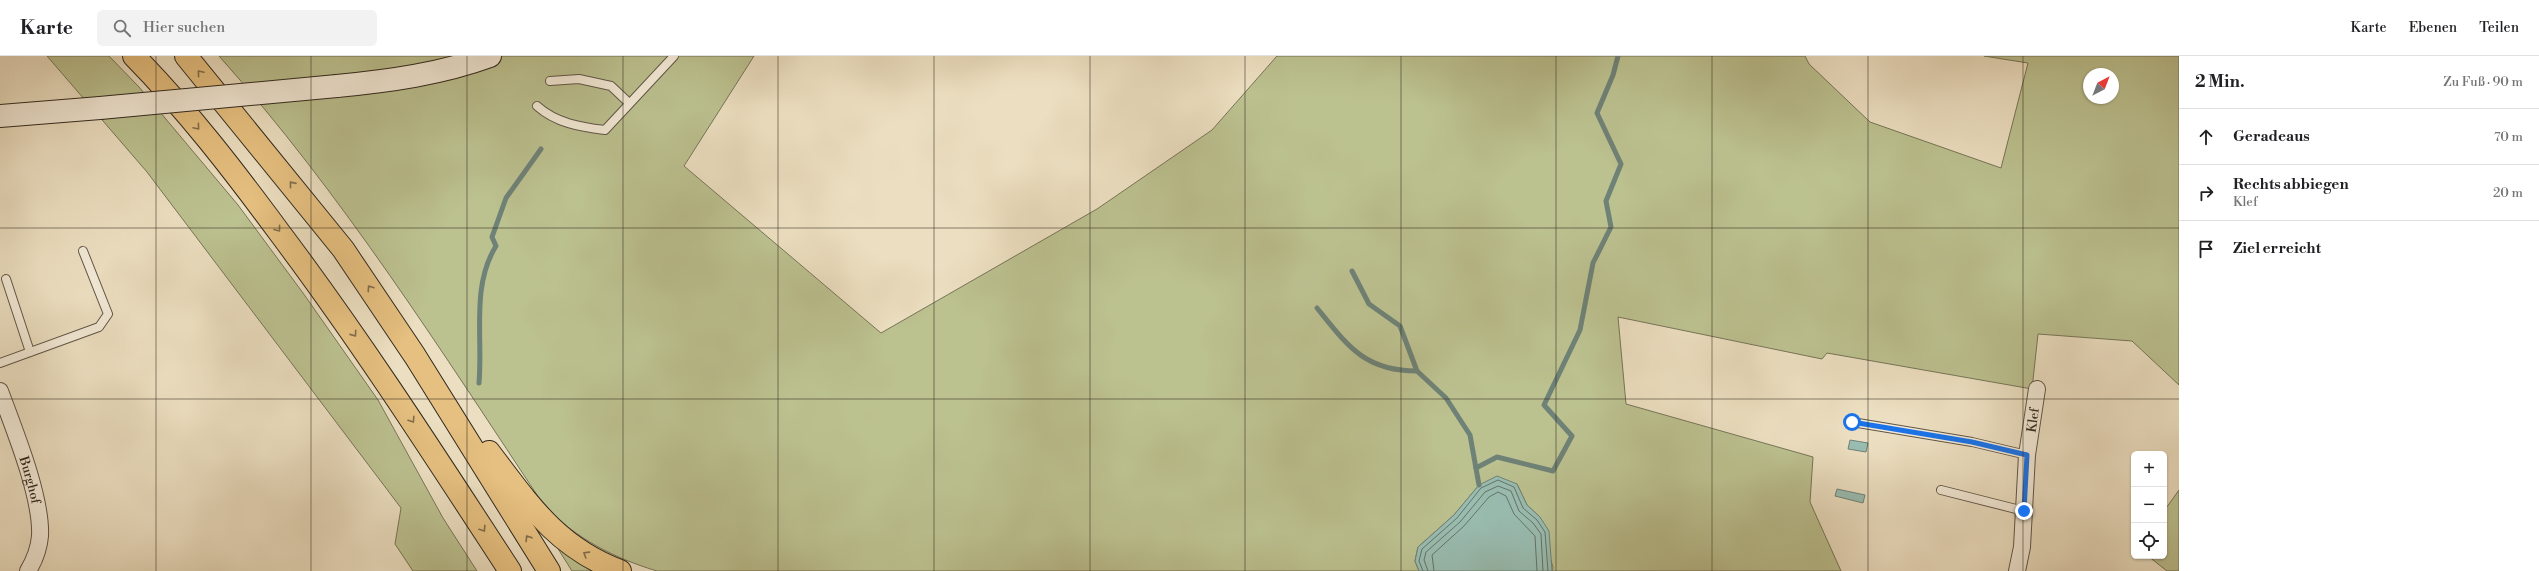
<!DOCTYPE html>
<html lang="de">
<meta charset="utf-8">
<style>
:root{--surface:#fff;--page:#f2f2f2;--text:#202124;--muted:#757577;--line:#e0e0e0}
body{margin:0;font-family:"Libre Bodoni",serif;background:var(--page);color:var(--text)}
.controls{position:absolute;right:12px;bottom:12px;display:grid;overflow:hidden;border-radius:6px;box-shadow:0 1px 3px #0004}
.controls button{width:36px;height:36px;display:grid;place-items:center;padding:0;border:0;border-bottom:1px solid var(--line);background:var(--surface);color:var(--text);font:20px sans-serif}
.compass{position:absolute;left:2083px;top:12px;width:36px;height:36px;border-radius:50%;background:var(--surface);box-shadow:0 1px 3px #0004;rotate:42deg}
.stop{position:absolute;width:12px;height:12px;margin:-9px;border:3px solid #1a73e8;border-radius:50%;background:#fff}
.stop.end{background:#1a73e8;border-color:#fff;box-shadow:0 1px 4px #0008}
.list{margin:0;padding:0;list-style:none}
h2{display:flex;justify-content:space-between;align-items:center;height:52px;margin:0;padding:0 16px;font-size:17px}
h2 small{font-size:13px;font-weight:400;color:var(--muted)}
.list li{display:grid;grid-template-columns:26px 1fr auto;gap:12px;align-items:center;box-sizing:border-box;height:56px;padding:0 16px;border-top:1px solid var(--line)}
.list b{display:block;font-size:15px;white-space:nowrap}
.list p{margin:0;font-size:13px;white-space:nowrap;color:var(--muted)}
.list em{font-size:13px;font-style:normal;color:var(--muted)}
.icon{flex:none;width:22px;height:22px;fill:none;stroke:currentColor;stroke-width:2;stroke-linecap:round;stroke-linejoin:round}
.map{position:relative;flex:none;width:2179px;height:515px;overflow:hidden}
header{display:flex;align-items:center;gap:24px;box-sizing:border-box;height:56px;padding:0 20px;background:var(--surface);border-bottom:1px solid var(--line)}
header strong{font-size:19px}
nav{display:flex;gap:22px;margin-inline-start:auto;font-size:14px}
.search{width:280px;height:36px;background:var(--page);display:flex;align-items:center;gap:10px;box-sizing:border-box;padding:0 14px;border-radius:6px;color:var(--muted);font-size:15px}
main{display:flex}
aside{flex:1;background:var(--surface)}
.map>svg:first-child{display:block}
.green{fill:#bcc190;stroke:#767558;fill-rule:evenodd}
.water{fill:#99bdb1;stroke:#6f8277}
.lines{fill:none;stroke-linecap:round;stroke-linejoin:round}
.shore{stroke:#657368;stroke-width:1}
.stream{stroke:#6f8277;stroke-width:5}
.lane-casing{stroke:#605648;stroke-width:10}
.street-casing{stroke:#605648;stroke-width:18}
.secondary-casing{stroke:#31291f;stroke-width:24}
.highway-casing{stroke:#31291f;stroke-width:24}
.lane{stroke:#f3ead7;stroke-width:8}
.street{stroke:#f3ead7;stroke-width:16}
.secondary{stroke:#f3ead7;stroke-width:22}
.highway{stroke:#e6c080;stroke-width:22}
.secondary-bridge-casing{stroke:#31291f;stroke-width:24;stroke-linecap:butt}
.secondary-bridge{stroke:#f3ead7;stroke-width:22}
.oneway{stroke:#826d4b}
.route{stroke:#1a73e8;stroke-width:5}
.grid{fill:none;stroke:#31291f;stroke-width:1;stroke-opacity:0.55}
.labels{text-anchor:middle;stroke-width:4;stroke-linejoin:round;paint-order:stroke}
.street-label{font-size:13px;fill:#31291f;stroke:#f3ead7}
</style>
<header>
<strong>Karte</strong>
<div class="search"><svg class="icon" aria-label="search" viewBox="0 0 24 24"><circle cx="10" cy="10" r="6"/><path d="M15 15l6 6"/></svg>Hier suchen</div>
<nav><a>Karte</a><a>Ebenen</a><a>Teilen</a></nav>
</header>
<main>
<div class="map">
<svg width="2179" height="515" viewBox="0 0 2179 515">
<rect width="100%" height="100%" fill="#ecdfc1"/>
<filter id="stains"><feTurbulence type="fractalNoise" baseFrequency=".005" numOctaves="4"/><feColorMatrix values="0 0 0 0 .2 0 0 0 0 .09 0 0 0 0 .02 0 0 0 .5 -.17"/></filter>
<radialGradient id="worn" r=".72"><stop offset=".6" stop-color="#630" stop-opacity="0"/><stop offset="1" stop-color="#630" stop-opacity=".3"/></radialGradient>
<!-- green -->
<g class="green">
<path d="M47,0H109L139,31L238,149L303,237L378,344L443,462L477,515H413L395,488L401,452L147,116Z"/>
<path d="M219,0H754L684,110L881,277L1097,153L1212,74L1277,0H1805L1809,8L1870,66L2001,112L2028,7L1984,0H2179V329L2132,285L2038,278L2032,333L1827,297L1822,303L1618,261L1626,348L1813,401L1810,446L1841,515H1552L1553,512L1540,461L1527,449L1517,428L1479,429L1454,459L1418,491L1415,505L1419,515H657C614,502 577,483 545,451C442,296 343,139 219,0ZM2089,18H2113V42H2089Z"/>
<path d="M2179,434V515H2167L2148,500H2164V455Z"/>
<path d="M555,488L598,515H572Z"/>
</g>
<!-- water -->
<g class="water">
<path d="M1850,384L1868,387L1866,396L1848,393Z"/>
<path d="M1497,420L1517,428L1527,449L1540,461L1549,475L1552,515H1419L1415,505L1418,491L1454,459L1479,429Z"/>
<path d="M1837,433L1865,439L1863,447L1835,440Z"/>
</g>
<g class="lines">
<!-- shore -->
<g class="shore">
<path d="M1423,515L1419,505L1422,493L1457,462L1481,432L1498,424L1514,431L1523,452L1537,464L1545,476L1548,515"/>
<path d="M1428,515L1424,504L1426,496L1460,466L1485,436L1498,430L1511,435L1519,455L1533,467L1541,478L1543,515"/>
<path d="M1434,515L1432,499L1464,470L1489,441L1498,436L1506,440L1514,458L1535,480L1537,515"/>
</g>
<!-- stream -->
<g class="stream">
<path d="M1352,215L1369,248L1400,270L1417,315L1446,342L1470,379L1479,429"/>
<path d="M1317,252C1347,289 1364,315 1417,315"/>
<path d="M479,327C483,281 471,230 496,190L492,181L506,142L541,93"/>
<path d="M1476,412L1497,401L1553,415L1572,380L1544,349L1580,274L1593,207L1611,171L1606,145L1621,108L1597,57L1613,19L1618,0"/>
</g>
<!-- lane casing -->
<g class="lane-casing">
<g id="lane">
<path d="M550,25L579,23L611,30L629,47"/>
<path d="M537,50C556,67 580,71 605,74L674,0"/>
<path d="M6,223L30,296"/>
<path d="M0,307L99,271L108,258L83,195"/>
<path d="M1852,366L1972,386L2027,399"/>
<path d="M1941,434L2024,455"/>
</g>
</g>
<!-- street casing -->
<g class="street-casing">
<g id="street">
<path id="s1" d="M0,335C14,373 42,441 40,480C39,492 34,505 28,515"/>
<path id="s2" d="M2017,515L2022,491L2027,399L2037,333"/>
</g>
</g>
<!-- secondary casing -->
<g class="secondary-casing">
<g id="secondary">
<path d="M337,30C389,25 441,18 490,0"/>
<path d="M0,60L100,52"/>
</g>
</g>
<!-- highway casing -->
<g class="highway-casing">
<g id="highway">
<path d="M134,0C187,54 234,115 279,176C361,285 435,400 510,515"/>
<path d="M186,0L343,193L415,300L549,515"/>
<path d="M489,396C528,447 556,491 620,515"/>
</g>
</g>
<!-- lane -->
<use href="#lane" class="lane"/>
<!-- street -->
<use href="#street" class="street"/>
<!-- secondary -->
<use href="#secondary" class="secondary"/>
<!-- highway -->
<use href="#highway" class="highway"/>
<!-- secondary-bridge casing -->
<g class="secondary-bridge-casing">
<path id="secondary-bridge" d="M100,52L337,30"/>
</g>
<!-- secondary-bridge -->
<use href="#secondary-bridge" class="secondary-bridge"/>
</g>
<!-- one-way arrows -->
<defs><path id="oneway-chevron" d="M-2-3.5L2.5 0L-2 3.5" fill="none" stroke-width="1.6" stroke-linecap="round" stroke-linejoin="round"/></defs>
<g class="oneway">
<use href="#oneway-chevron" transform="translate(200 17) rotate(-130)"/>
<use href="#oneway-chevron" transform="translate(197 71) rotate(50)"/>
<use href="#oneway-chevron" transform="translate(292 128) rotate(-129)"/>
<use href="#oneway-chevron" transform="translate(278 173) rotate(53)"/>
<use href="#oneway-chevron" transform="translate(370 232) rotate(-124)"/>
<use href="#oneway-chevron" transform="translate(354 278) rotate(55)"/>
<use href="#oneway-chevron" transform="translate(412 364) rotate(57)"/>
<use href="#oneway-chevron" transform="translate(483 473) rotate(57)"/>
<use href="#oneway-chevron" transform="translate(528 482) rotate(-122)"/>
<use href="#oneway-chevron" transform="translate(586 498) rotate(-148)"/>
</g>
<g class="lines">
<!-- route -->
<path class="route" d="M1852,366L1972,386L2027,399L2024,455"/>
</g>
<!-- grid -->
<path class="grid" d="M156,0V515M311,0V515M467,0V515M623,0V515M778,0V515M934,0V515M1090,0V515M1245,0V515M1401,0V515M1556,0V515M1712,0V515M1868,0V515M2023,0V515M0,172H2179M0,343H2179"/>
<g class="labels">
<!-- street labels -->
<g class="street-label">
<text dy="5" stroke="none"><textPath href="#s2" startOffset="152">Klef</textPath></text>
<text dy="5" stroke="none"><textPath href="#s1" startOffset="94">Burghof</textPath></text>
</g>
</g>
<rect width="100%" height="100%" filter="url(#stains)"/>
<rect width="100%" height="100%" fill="url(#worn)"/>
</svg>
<div class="controls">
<button>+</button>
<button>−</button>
<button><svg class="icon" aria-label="locate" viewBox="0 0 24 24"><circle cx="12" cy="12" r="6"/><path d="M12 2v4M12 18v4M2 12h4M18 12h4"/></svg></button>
</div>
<svg class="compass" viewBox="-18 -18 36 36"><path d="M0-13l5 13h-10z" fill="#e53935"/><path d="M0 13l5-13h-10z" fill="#757577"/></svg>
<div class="stop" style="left:1852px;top:366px"></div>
<div class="stop end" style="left:2024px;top:455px"></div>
</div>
<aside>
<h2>2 Min.<small>Zu Fuß · 90 m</small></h2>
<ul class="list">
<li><svg class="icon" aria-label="ahead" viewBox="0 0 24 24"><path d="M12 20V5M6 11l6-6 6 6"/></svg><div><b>Geradeaus</b></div><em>70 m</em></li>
<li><svg class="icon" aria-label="right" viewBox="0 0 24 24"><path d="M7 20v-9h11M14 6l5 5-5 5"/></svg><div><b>Rechts abbiegen</b><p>Klef</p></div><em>20 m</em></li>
<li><svg class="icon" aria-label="arrive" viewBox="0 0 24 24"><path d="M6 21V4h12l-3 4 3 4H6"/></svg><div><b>Ziel erreicht</b></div></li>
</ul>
</aside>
</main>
